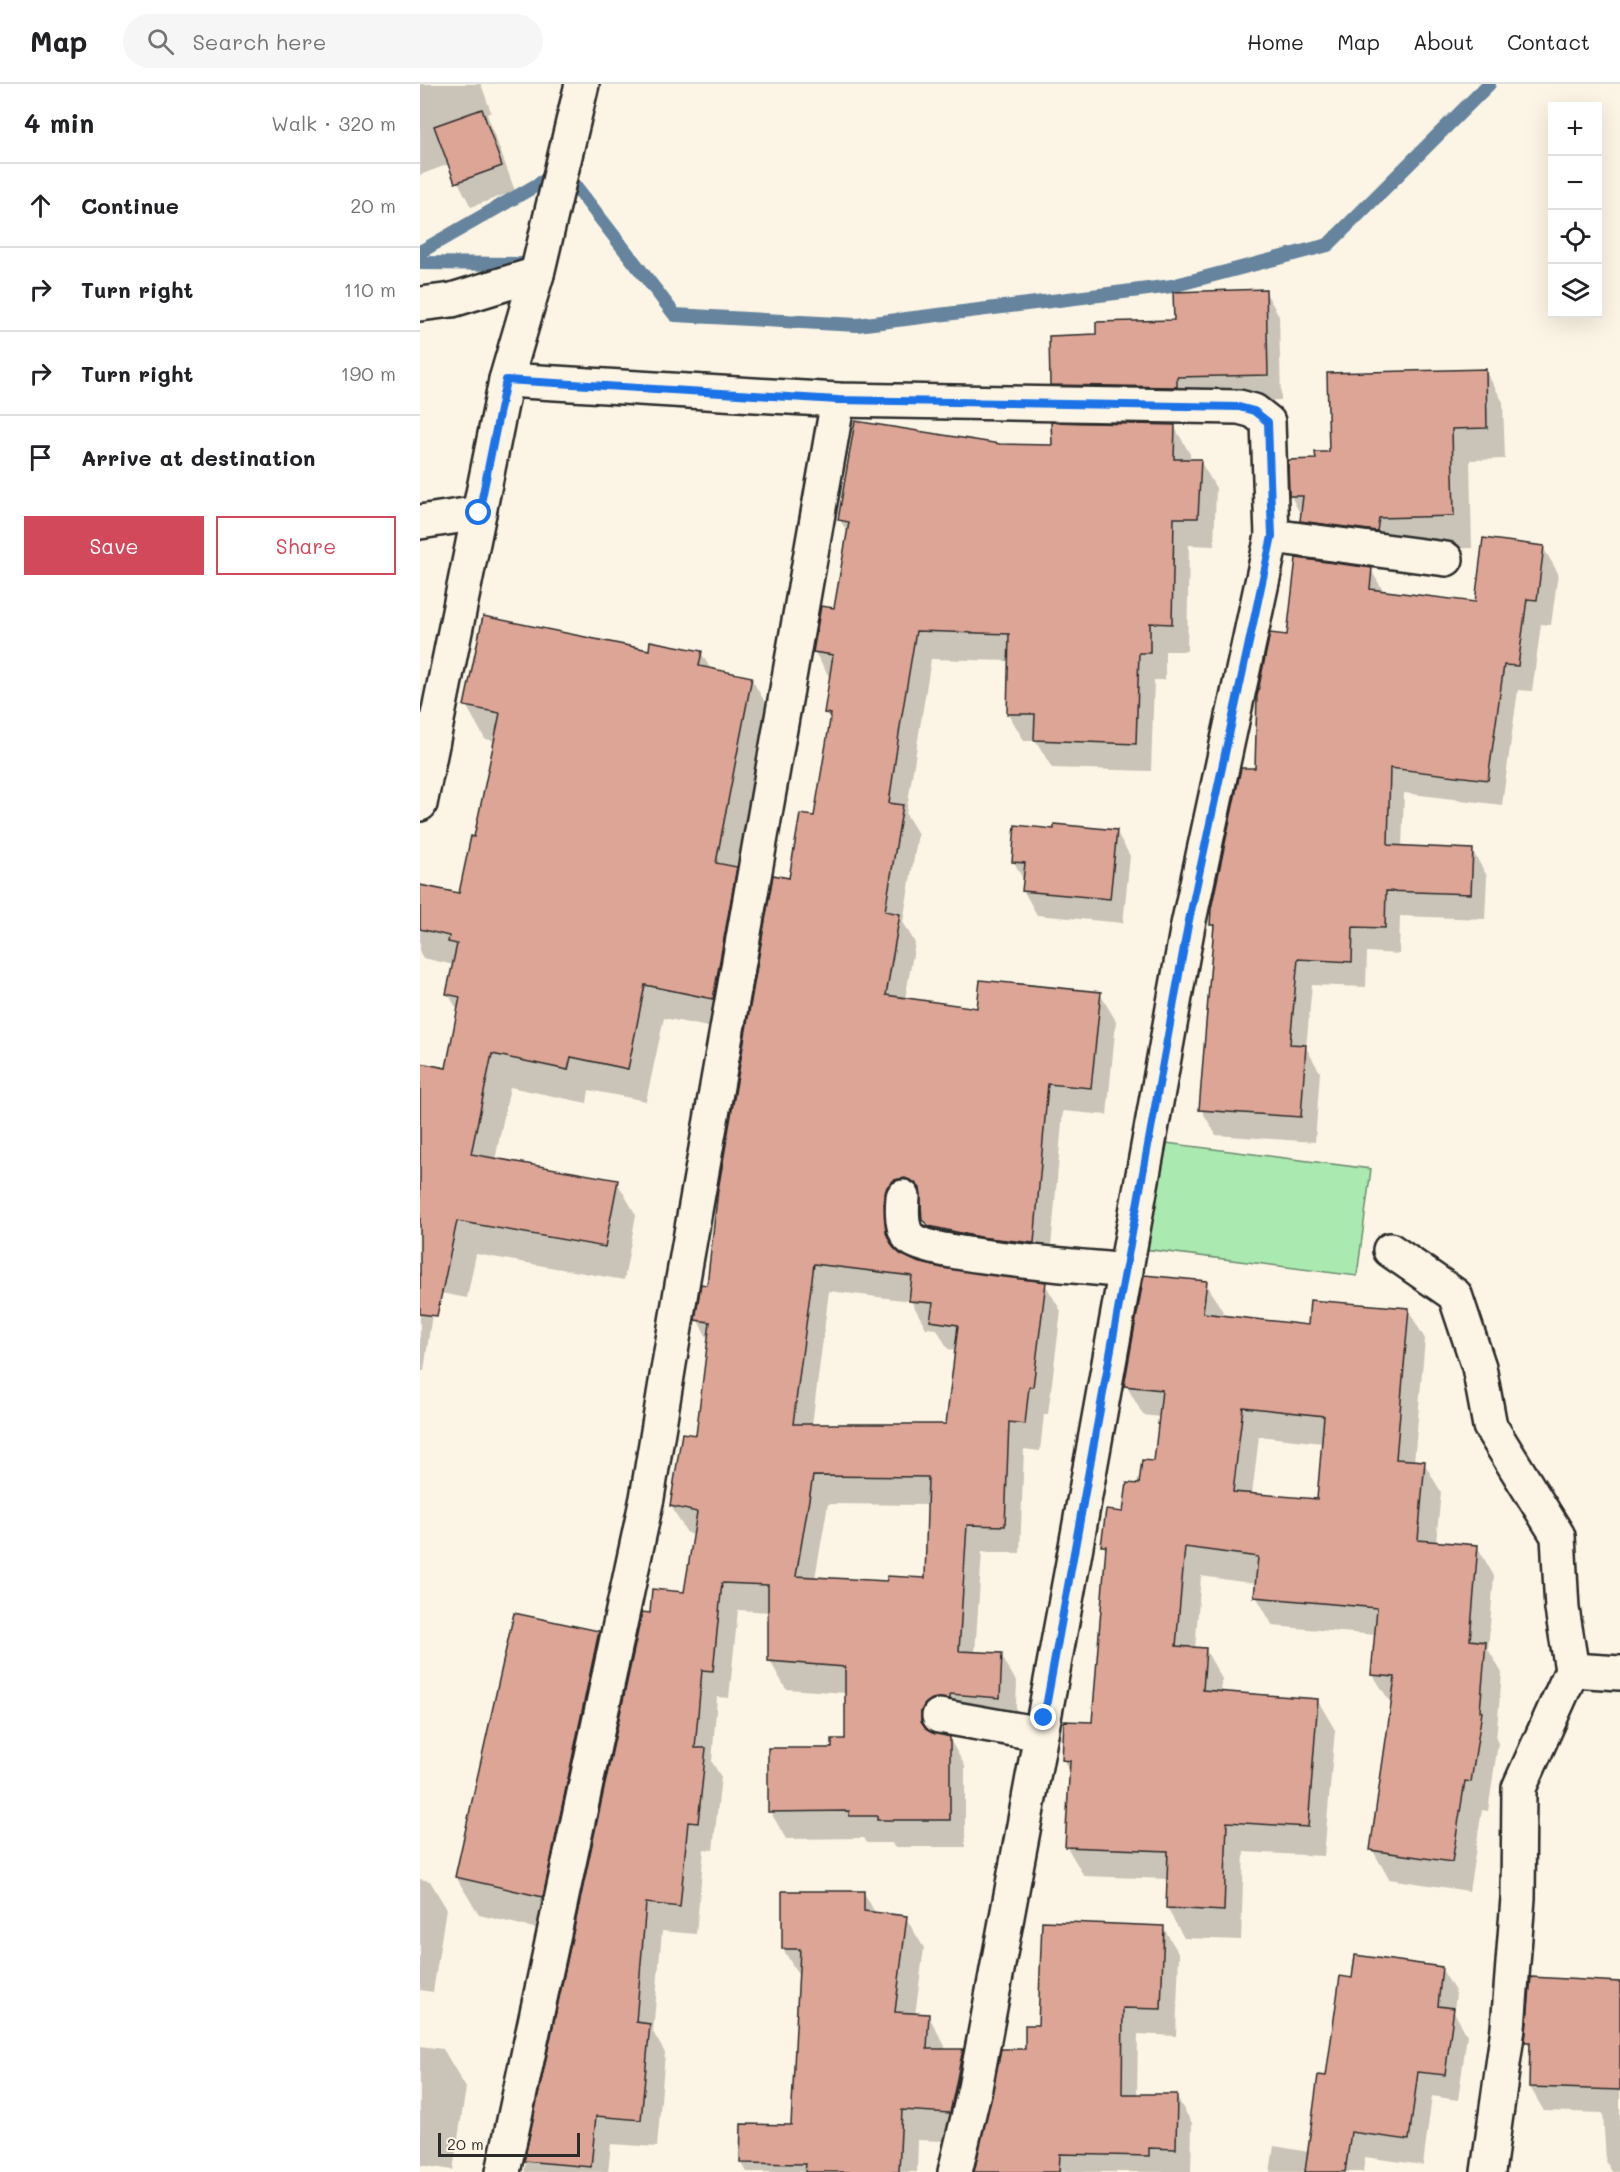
<!DOCTYPE html>
<meta charset="utf-8">
<style>
:root{--surface:#fff;--page:#f6f6f6;--text:#202124;--muted:#757577;--line:#e0e0e0;--accent:#d1495b}
body{margin:0;font-family:Mali,sans-serif;background:var(--page);color:var(--text)}
.controls{position:absolute;right:18px;top:18px;display:grid;overflow:hidden;border-radius:0px;box-shadow:0 6px 24px #0002}
.controls button{width:54px;height:54px;display:grid;place-items:center;padding:0;border:0;border-bottom:2px solid var(--line);background:var(--surface);color:var(--text);font:30px sans-serif}
.scale{position:absolute;left:18px;bottom:15px;width:142px;box-sizing:border-box;padding-left:6px;border:3px solid #2b2b2b;border-top:0;font-size:16px;line-height:21px;white-space:nowrap;color:#2b2b2b;-webkit-text-stroke:4px #fcf5e5;paint-order:stroke}
.stop{position:absolute;width:18px;height:18px;margin:-14px;border:4px solid #1a73e8;border-radius:50%;background:#fff}
.stop.end{background:#1a73e8;border-color:#fff;box-shadow:0 2px 6px #0008}
.list{margin:0;padding:0;list-style:none}
h2{display:flex;justify-content:space-between;align-items:center;height:78px;margin:0;padding:0 24px;font-size:26px}
h2 small{font-size:20px;font-weight:400;color:var(--muted)}
.list li{display:grid;grid-template-columns:39px 1fr auto;gap:18px;align-items:center;box-sizing:border-box;height:84px;padding:0 24px;border-top:2px solid var(--line)}
.list b{display:block;font-size:22px;white-space:nowrap}
.list em{font-size:20px;font-style:normal;color:var(--muted)}
.actions{display:flex;gap:12px;padding:18px 24px}
.actions a{flex:1;padding:14px 0;border:2px solid var(--accent);border-radius:0px;text-align:center;font-size:21px;color:var(--accent)}
.actions .main{background:var(--accent);color:#fff}
.icon{flex:none;width:33px;height:33px;fill:none;stroke:currentColor;stroke-width:2;stroke-linecap:round;stroke-linejoin:round}
.map{position:relative;flex:none;width:1200px;height:2088px;overflow:hidden}
header{display:flex;align-items:center;gap:36px;box-sizing:border-box;height:84px;padding:0 30px;background:var(--surface);border-bottom:2px solid var(--line)}
header strong{font-size:28px}
nav{display:flex;gap:33px;margin-inline-start:auto;font-size:21px}
.search{width:420px;height:54px;background:var(--page);display:flex;align-items:center;gap:15px;box-sizing:border-box;padding:0 21px;border-radius:33px;color:var(--muted);font-size:22px}
main{display:flex}
aside{flex:1;background:var(--surface)}
.map>svg:first-child{display:block}
.green{fill:#aae9b0;stroke:#6a8a6e;stroke-width:1.5}
.shadow{fill:#0003;fill-rule:evenodd}
.lines{fill:none;stroke-linecap:round;stroke-linejoin:round}
.stream{stroke:#66849e;stroke-width:14}
.building{fill:#dda596;stroke:#2b2b2b;stroke-width:1.5;fill-rule:evenodd}
.minor-casing{stroke:#2b2b2b;stroke-width:38}
.minor{stroke:#fcf5e5;stroke-width:33}
.route{stroke:#1a73e8;stroke-width:8}
</style>
<header>
<strong>Map</strong>
<div class="search"><svg class="icon" aria-label="search" viewBox="0 0 24 24"><circle cx="10" cy="10" r="6"/><path d="M15 15l6 6"/></svg>Search here</div>
<nav><a>Home</a><a>Map</a><a>About</a><a>Contact</a></nav>
</header>
<main>
<aside>
<h2>4 min<small>Walk · 320 m</small></h2>
<ul class="list">
<li><svg class="icon" aria-label="ahead" viewBox="0 0 24 24"><path d="M12 20V5M6 11l6-6 6 6"/></svg><div><b>Continue</b></div><em>20 m</em></li>
<li><svg class="icon" aria-label="right" viewBox="0 0 24 24"><path d="M7 20v-9h11M14 6l5 5-5 5"/></svg><div><b>Turn right</b></div><em>110 m</em></li>
<li><svg class="icon" aria-label="right" viewBox="0 0 24 24"><path d="M7 20v-9h11M14 6l5 5-5 5"/></svg><div><b>Turn right</b></div><em>190 m</em></li>
<li><svg class="icon" aria-label="arrive" viewBox="0 0 24 24"><path d="M6 21V4h12l-3 4 3 4H6"/></svg><div><b>Arrive at destination</b></div></li>
</ul>
<div class="actions"><a class="main">Save</a><a>Share</a></div>
</aside>
<div class="map">
<svg width="1200" height="2088" viewBox="0 0 1200 2088">
<rect width="100%" height="100%" fill="#fcf5e5"/>
<filter id="ink" filterUnits="userSpaceOnUse"><feTurbulence type="fractalNoise" baseFrequency=".0167" numOctaves="2"/><feDisplacementMap in="SourceGraphic" scale="12" xChannelSelector="R" yChannelSelector="G"/><feConvolveMatrix kernelMatrix="1 2 1 2 8 2 1 2 1" color-interpolation-filters="sRGB"/></filter>
<g filter="url(#ink)">
<!-- green -->
<path class="green" d="M738,1058L951,1085L937,1192L724,1165Z"/>
<!-- shadow -->
<g class="shadow">
<path d="M0,0H61L71,28L67,30L95,107L51,123L29,80L0,91Z"/>
<path d="M845,207L859,232L861,316L646,325L632,301L678,251L756,238Z"/>
<path d="M1065,286L1083,318L1085,375L1050,376L1052,464L900,469L871,412L897,376Z"/>
<path d="M754,342L770,370V377H780L796,404L794,462L769,461L767,567H745V596H734L731,687L632,684L616,657H604L588,629L590,577L511,575L486,730L498,750L483,838L495,859L485,915L558,925L680,910L696,937L687,1031L643,1027L629,1186L520,1164L503,1136L502,1122L490,1124L479,1140L481,1172L497,1179L522,1186L625,1200L641,1227L628,1330H624L620,1367L604,1365L600,1469L562,1468L555,1569L581,1571L597,1599L595,1641L520,1647L519,1651L529,1654L545,1682V1763H474L472,1759H447L444,1754L366,1755L350,1727L413,1665L427,1657V1609L366,1605L350,1577V1528L318,1526L309,1614L297,1613L292,1678L301,1693L293,1766L284,1765L276,1850L242,1847L233,1948L245,1969L237,2063L191,2060L188,2088H104L223,1530L232,1531L265,1510L275,1451L267,1449L251,1422L277,1353L289,1257L277,1235L288,1203L370,796L396,734L411,638L406,629L411,596L394,567L416,526L429,451L420,436L580,361L633,363ZM409,1207L491,1217L506,1244L517,1245L528,1265L536,1266L528,1341H392ZM408,1420L508,1421L506,1495L468,1498L395,1494Z"/>
<path d="M1123,463L1138,489L1131,541L1121,540L1112,607L1098,606L1082,721L984,709L982,763L1052,766L1067,792L1065,835L980,832L979,870L947,868L946,903L892,901L886,964L900,988L895,1058L796,1051L781,1025L795,847L792,841L836,685L868,553L951,486L964,508L1056,520Z"/>
<path d="M230,568H281L291,586L331,594L350,627L312,948L244,934L226,1017L169,1006L167,1019L90,1003L75,1076L197,1098L216,1131L204,1196L56,1170L47,1214L15,1208L4,1287H0V981L27,986L39,928L28,910L34,881L3,874L0,869V802L40,811L55,755L76,657L65,655L46,621Z"/>
<path d="M635,746L696,747L710,772L703,839L617,831L603,806L604,797L594,778Z"/>
<path d="M786,1199L803,1228L802,1233L889,1243L988,1225L1005,1255L994,1378L1004,1379L1021,1408L1016,1459L1057,1462L1074,1492L1068,1565L1082,1589L1076,1655L1078,1659L1068,1727L1062,1726L1049,1807L969,1795L952,1765L972,1621L953,1591L956,1551L853,1542L836,1512L837,1500L781,1492L775,1565H785L802,1595L801,1609L898,1617L915,1646L904,1772L824,1768L821,1856L764,1854L747,1824L748,1795L664,1792L647,1763L650,1688L644,1676L674,1640L687,1469L683,1461L735,1379L740,1333L723,1331L706,1301ZM839,1352L903,1359L898,1417L832,1411Z"/>
<path d="M178,1549L201,1587L144,1851L59,1831L36,1793Z"/>
<path d="M0,1795L10,1797L26,1824L13,1908L0,1906Z"/>
<path d="M444,1809L456,1830L486,1834L504,1864L495,1931H508L525,1962V1967H542L560,1997L547,2058L498,2056L497,2088H327L321,2078L372,2043L380,1894L363,1865Z"/>
<path d="M743,1843L759,1870L756,1952L718,1950L717,2012H756L772,2039L771,2088H556L606,1967L619,1943Z"/>
<path d="M1021,1884L1036,1909L1034,1928L1047,1951L1038,2016L1012,2012L1003,2081L945,2073L943,2088H850L854,2062L889,2068L933,1895Z"/>
<path d="M1200,1899V2088H1192L1186,2077L1183,2029L1124,2027L1110,2003L1111,1966L1107,1958Z"/>
<path d="M0,1962L23,1965L46,2004L33,2086L0,2081Z"/>
</g>
<g class="lines">
<!-- stream -->
<g class="stream">
<path d="M0,168L143,86L255,231L437,241L752,202L908,161L1069,0"/>
<path d="M0,179L107,180L103,181"/>
</g>
</g>
<!-- building -->
<g class="building">
<path d="M62,25L82,82L35,99L14,42Z"/>
<path d="M846,205L848,291L757,293V303L630,301L629,252L676,250V238L754,236L753,208Z"/>
<path d="M1066,285L1067,344L1032,345L1034,432L959,434L957,447L880,437L883,412H869L868,376L896,375L895,368H909L907,289Z"/>
<path d="M435,337L580,360L632,361L631,338L755,341L754,375H781L778,434H754L752,540L730,539V569H719L716,660L614,656L615,630H587L589,550L496,547L480,643L469,719L483,721L465,827L480,830L466,911L557,924L560,896L681,908L671,1004L628,1000L614,1159L559,1153L509,1142L502,1136L500,1104L494,1098L485,1094L474,1096L467,1103L464,1112L466,1149L473,1163L480,1170L497,1178L522,1184L626,1198L613,1303H609L605,1340L589,1338L585,1442L547,1441L539,1567L582,1569L580,1614L530,1610V1615H512L505,1620L501,1628V1638L507,1646L530,1653V1736H457V1732H429V1727L348,1728V1664H412V1655H425V1583L348,1577V1501L302,1499L293,1587L282,1586L275,1664H286L278,1739L268,1738L260,1823L226,1819L216,1938L230,1940L221,2036L176,2032L171,2083L104,2077L222,1528L230,1529L232,1505L264,1508L277,1428L250,1422L262,1349L276,1351L290,1238L275,1236L281,1200L287,1201L298,1106L353,791L369,794L380,730L394,732L411,630L404,629L413,571L393,568L401,522L414,524L429,438L418,436ZM394,1180L492,1192L489,1217L513,1219L510,1237L538,1241L526,1340H373ZM393,1392L508,1393L505,1494L467,1492V1497L376,1492Z"/>
<path d="M1063,454L1124,462L1117,516L1107,515L1098,582L1084,581L1068,696L970,684L968,761L1053,765L1051,810L966,807L965,844L933,843L932,878L878,875L870,960L886,961L881,1033L779,1026L794,841H790L791,825L821,684H835L837,612L850,549L867,551L876,474L952,484L950,505L1055,518Z"/>
<path d="M63,532L229,566L230,557L282,567L279,582L332,593L296,779L317,783L293,915L225,901L208,985L151,973L148,986L72,970L51,1070L198,1096L185,1163L37,1137L17,1232L0,1230V979L26,984L40,913L26,910L37,860L28,858L29,852L0,845V801L39,809L51,752L54,753L80,629L44,622Z"/>
<path d="M634,740L697,746L690,815L602,807L605,779L592,778L595,741L634,745Z"/>
<path d="M724,1191L787,1197L783,1229L888,1241L890,1216L989,1224L976,1375L1005,1377L998,1456L1058,1461L1050,1556L1066,1558L1060,1627L1062,1628L1051,1698L1045,1697L1032,1778L950,1766L975,1593L951,1591L957,1524L834,1513L838,1473L765,1463L756,1562L786,1564L783,1606L898,1615L888,1743L807,1738L804,1827L746,1824L748,1767L645,1763L650,1677L642,1676L644,1637L672,1638L686,1462H681L686,1426L703,1428L707,1399L719,1400L722,1376L734,1377L742,1306L704,1302ZM823,1323L904,1332L897,1415L813,1408Z"/>
<path d="M94,1529L179,1547L123,1813L35,1793Z"/>
<path d="M362,1807H444V1827L487,1832L475,1928L509,1930L507,1965H543L530,2029L482,2026L479,2088H385L386,2080L320,2079L321,2040L371,2041L380,1865H362Z"/>
<path d="M622,1837L744,1842L741,1925L703,1924L702,2010H757L756,2065L729,2064V2072L640,2070L639,2088H554L581,1965H605V1941H618Z"/>
<path d="M935,1871L1022,1883L1018,1922L1034,1924L1025,1991L998,1988L989,2056L931,2048L925,2088H885L898,1991L906,1992L920,1892L932,1894Z"/>
<path d="M1111,1893L1200,1898V2006L1109,2003L1110,1958H1105Z"/>
</g>
<g class="lines">
<!-- minor casing -->
<g class="minor-casing">
<g id="minor">
<path d="M0,220L32,216L117,190"/>
<path d="M86,296L418,316L819,323L834,327L848,338L852,452L768,841L652,1484L555,2004L535,2088"/>
<path d="M0,438L59,429"/>
<path d="M852,452L1026,475"/>
<path d="M0,720L86,296L117,190L162,0"/>
<path d="M483,1113C482,1124 481,1144 489,1153C506,1172 672,1183 706,1187"/>
<path d="M970,1166L1035,1211L1059,1283L1070,1342L1138,1452L1142,1525L1152,1586L1099,1704L1098,1814L1088,1944L1068,2088"/>
<path d="M1152,1586L1200,1589"/>
<path d="M519,1632L621,1650"/>
<path d="M83,2088L227,1414L263,1195L418,316"/>
</g>
</g>
<!-- minor -->
<use href="#minor" class="minor"/>
</g>
</g>
<g class="lines" filter="url(#ink)">
<!-- route -->
<path class="route" d="M59,429L86,296L418,316L819,323L834,327L848,338L852,452L768,841L624,1634"/>
</g>
</svg>
<div class="controls">
<button>+</button>
<button>−</button>
<button><svg class="icon" aria-label="locate" viewBox="0 0 24 24"><circle cx="12" cy="12" r="6"/><path d="M12 2v4M12 18v4M2 12h4M18 12h4"/></svg></button>
<button><svg class="icon" aria-label="layers" viewBox="0 0 24 24"><path d="M12 4l9 5-9 5-9-5zM3 14l9 5 9-5"/></svg></button>
</div>
<div class="scale">20 m</div>
<div class="stop" style="left:59px;top:429px"></div>
<div class="stop end" style="left:624px;top:1634px"></div>
</div>
</main>
